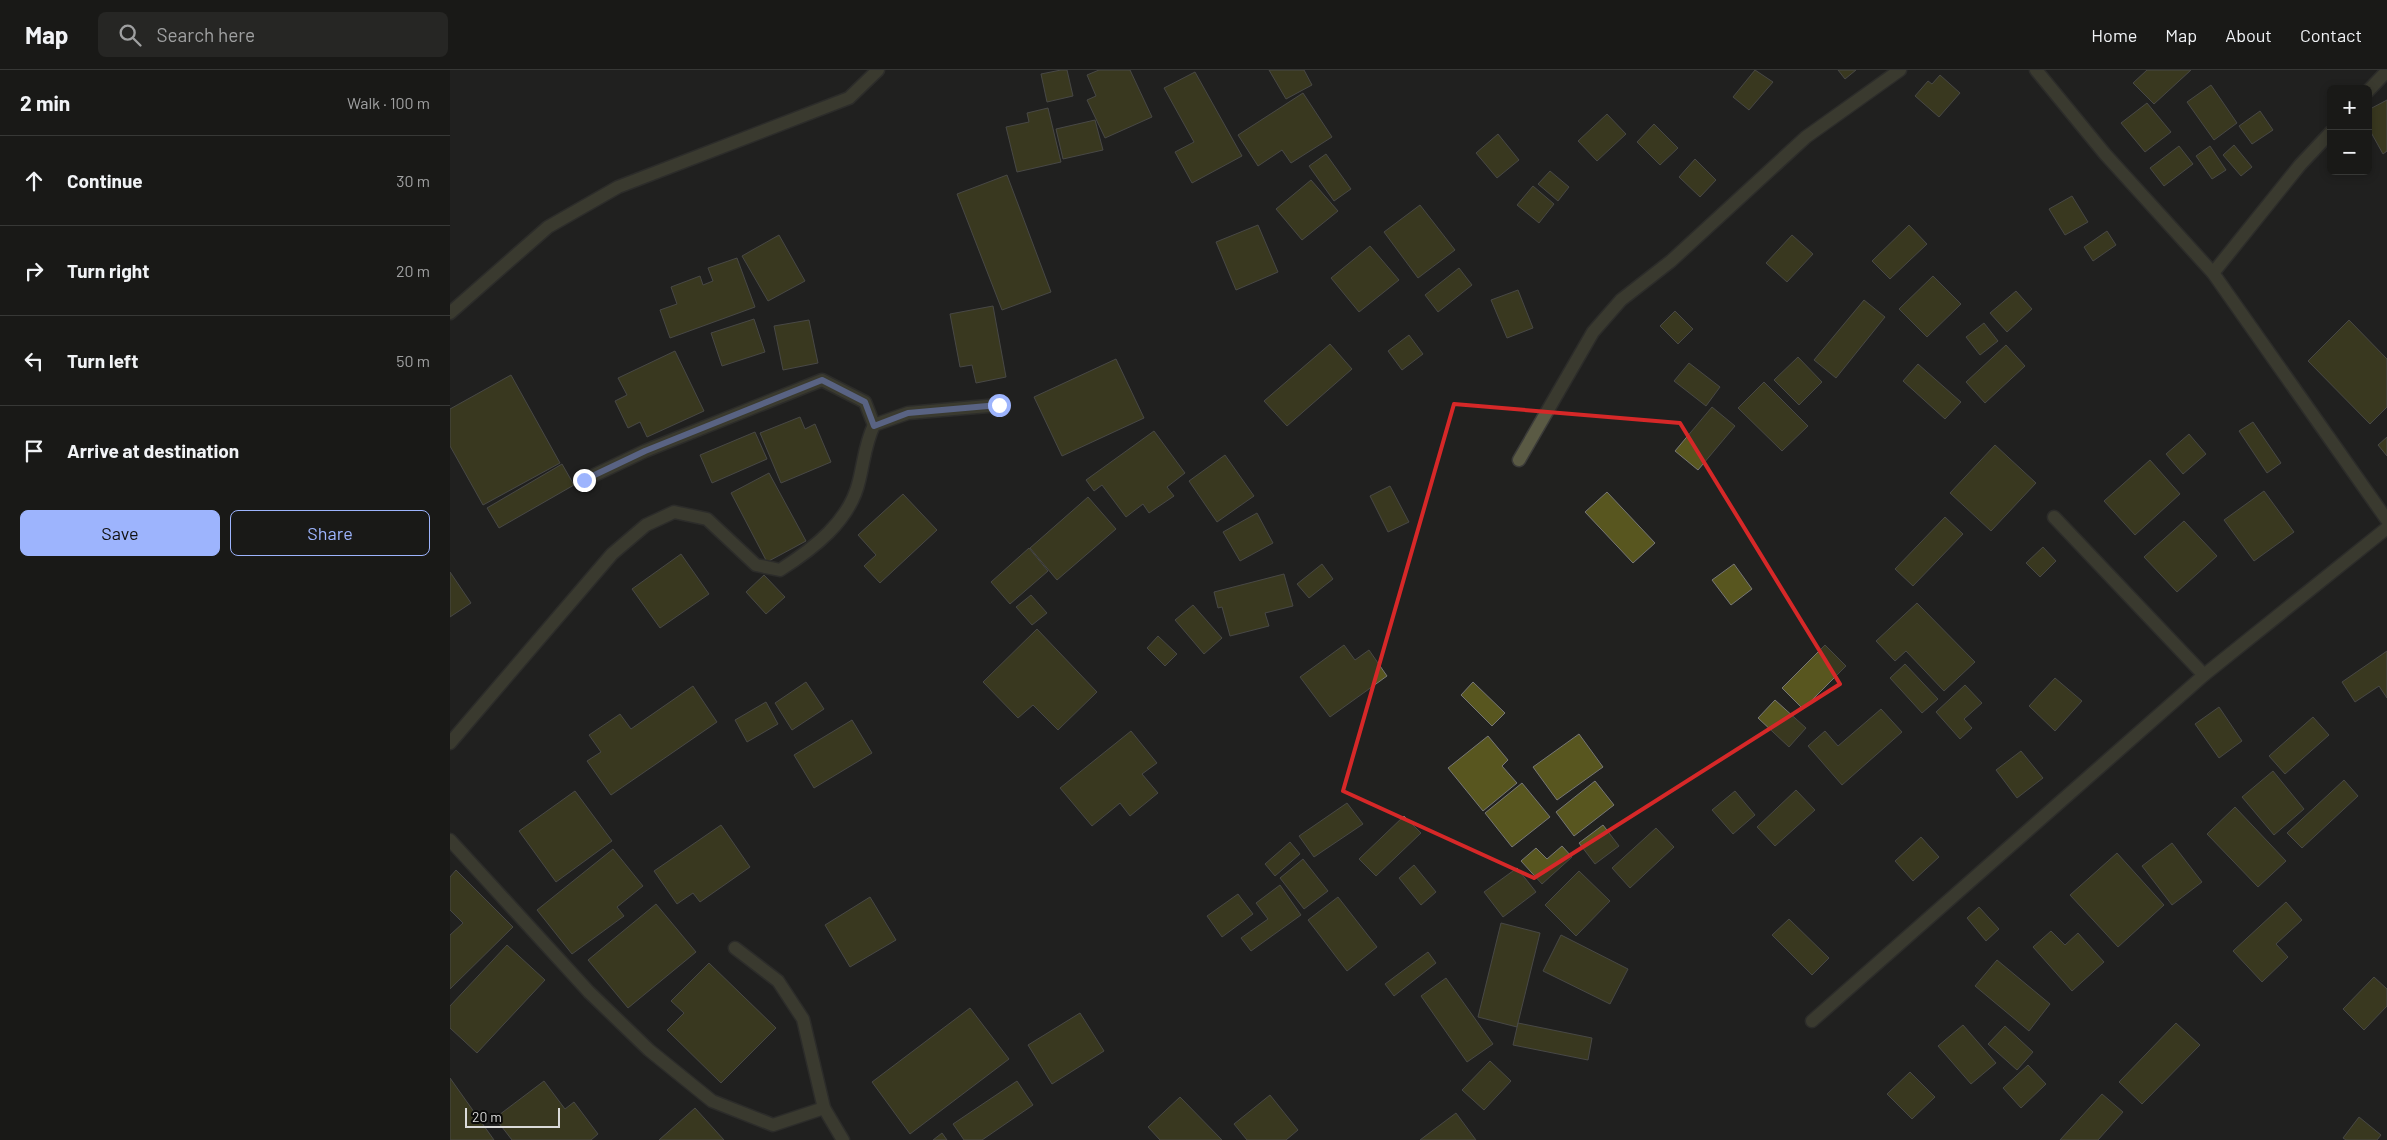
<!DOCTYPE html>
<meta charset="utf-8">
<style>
:root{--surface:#191917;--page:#262624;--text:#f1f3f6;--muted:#9fa0a1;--line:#373836;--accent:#9db4fd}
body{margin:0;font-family:Barlow,sans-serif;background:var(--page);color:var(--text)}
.controls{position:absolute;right:15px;top:15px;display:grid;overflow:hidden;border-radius:8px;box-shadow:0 2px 8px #0003}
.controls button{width:45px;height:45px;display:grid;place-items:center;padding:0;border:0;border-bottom:1px solid var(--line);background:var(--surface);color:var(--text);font:25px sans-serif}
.scale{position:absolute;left:15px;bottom:12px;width:95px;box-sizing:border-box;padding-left:5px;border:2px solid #dadad9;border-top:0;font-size:14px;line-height:18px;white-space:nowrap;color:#dadad9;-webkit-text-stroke:4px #0b0b0a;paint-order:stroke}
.stop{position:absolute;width:15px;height:15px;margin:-11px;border:4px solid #9db4fd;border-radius:50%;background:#fff}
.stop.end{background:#9db4fd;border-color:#fff;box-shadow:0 1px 5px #0008}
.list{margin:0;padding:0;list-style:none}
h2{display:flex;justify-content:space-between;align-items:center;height:65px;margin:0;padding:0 20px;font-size:21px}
h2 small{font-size:16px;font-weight:400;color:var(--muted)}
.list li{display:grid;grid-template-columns:32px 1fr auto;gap:15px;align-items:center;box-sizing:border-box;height:90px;padding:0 20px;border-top:1px solid var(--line)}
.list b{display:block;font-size:19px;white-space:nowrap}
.list em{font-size:16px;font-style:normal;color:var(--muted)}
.actions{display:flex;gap:10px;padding:15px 20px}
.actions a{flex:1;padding:11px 0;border:1px solid var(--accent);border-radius:8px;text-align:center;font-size:18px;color:var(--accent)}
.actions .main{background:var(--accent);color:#111}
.icon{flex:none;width:28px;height:28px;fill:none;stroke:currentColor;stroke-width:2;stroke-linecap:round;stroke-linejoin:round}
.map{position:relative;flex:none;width:1937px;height:1070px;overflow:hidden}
header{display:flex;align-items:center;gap:30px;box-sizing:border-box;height:70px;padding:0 25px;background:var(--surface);border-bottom:1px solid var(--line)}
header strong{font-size:24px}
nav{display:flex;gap:28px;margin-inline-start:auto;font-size:18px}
.search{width:350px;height:45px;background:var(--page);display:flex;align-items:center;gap:12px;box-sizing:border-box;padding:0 18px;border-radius:8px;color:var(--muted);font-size:19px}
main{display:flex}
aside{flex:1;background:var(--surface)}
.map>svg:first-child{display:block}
.building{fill:#58561f;stroke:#777775}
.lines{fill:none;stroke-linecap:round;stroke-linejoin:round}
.minor-casing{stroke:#3b3b39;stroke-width:15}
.minor{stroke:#5a5a44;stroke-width:12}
.route{stroke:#9db4fd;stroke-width:6}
.marked{fill:none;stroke:#d62828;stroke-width:4;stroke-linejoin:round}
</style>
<header>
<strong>Map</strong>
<div class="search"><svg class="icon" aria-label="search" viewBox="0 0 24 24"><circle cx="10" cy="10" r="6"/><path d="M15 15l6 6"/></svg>Search here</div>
<nav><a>Home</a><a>Map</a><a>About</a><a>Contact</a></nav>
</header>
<main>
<aside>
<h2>2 min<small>Walk · 100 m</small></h2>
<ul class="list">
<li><svg class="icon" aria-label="ahead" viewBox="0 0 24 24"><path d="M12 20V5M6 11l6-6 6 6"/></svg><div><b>Continue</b></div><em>30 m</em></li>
<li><svg class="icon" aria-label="right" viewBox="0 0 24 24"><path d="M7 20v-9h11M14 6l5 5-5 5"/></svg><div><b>Turn right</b></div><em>20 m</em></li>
<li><svg class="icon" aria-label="left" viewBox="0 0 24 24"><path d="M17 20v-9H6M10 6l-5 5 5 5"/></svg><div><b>Turn left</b></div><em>50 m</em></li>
<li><svg class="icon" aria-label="arrive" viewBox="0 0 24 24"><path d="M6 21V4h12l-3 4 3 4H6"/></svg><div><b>Arrive at destination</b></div></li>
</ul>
<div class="actions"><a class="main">Save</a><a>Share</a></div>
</aside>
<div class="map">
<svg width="1937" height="1070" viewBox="0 0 1937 1070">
<rect width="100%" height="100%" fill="#21211f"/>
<!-- building -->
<g class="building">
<path d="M611,0H617L623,26L597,32L591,4Z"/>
<path d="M649,0H680L702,47L655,68L637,30L646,26L637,5Z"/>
<path d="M819,0H854L862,15L836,29Z"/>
<path d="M1305,0L1323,12L1299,40L1283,27Z"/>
<path d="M1388,0H1406L1395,9Z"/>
<path d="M1697,0H1741L1704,34L1683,13Z"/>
<path d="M745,2L792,86L742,113L725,82L744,72L714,18Z"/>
<path d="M1490,5L1510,23L1489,47L1465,26L1478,11L1482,14Z"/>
<path d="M1761,15L1787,53L1764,70L1737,32Z"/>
<path d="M853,23L882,67L841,93L832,80L808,96L788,65Z"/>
<path d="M1937,30V81L1933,84L1918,57V40Z"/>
<path d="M1697,33L1721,62L1695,82L1671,53Z"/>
<path d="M598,38L611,92L567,102L556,57L579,52L577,43Z"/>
<path d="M1810,41L1823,60L1802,74L1789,56Z"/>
<path d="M1157,44L1176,64L1147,91L1128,71Z"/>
<path d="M645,50L653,80L613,89L606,59Z"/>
<path d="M1204,54L1228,78L1210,95L1187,72Z"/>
<path d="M1048,64L1069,90L1047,108L1026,83Z"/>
<path d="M1784,75L1802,97L1791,106L1773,85Z"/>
<path d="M1729,76L1743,94L1714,116L1700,98Z"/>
<path d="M1760,76L1776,100L1762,109L1746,86Z"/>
<path d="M876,84L901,119L884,131L859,96Z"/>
<path d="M1245,89L1266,110L1250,127L1229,107Z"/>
<path d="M1100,101L1119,117L1108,131L1088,114Z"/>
<path d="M557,105L601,222L552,240L507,124Z"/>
<path d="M861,110L888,141L852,170L826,139Z"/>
<path d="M1083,116L1104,134L1089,153L1067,135Z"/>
<path d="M1622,126L1638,152L1615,165L1599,139Z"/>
<path d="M970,135L1005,180L968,208L934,162Z"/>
<path d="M808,155L828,202L786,220L766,172Z"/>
<path d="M1459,155L1477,174L1440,209L1422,191Z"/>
<path d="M1657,161L1666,175L1643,191L1634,177Z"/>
<path d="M329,165L355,211L318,231L292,186Z"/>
<path d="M1342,165L1363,184L1337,212L1316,193Z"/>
<path d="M920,176L949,210L909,242L881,208Z"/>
<path d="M287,188L305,237L220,268L210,240L227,234L221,217L250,206L253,215L263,211L258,198Z"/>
<path d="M1009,198L1022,215L988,242L975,225Z"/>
<path d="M1483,206L1511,234L1477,267L1449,239Z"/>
<path d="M1068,220L1083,258L1057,268L1041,230Z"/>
<path d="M1566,221L1582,239L1557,262L1540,243Z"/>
<path d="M1414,230L1435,247L1386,308L1364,290Z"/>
<path d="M543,236L556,307L526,313L522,295L510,297L500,244Z"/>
<path d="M1225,241L1243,259L1228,274L1210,256Z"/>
<path d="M304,249L315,282L272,296L261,263Z"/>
<path d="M359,250L368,293L333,300L324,256Z"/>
<path d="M1899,250L1937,289V337L1920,354L1858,291Z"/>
<path d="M1534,253L1548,271L1530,285L1516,267Z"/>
<path d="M959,265L973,284L952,300L938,281Z"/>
<path d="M880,274L902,299L837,356L814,331Z"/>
<path d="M1556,275L1575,296L1535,333L1516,312Z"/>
<path d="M225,281L254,341L197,367L190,352L178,358L165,331L177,325L168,308Z"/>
<path d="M1348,287L1372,312L1349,335L1324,310Z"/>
<path d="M666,289L694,348L612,386L584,327Z"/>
<path d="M1239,293L1270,317L1256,336L1224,311Z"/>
<path d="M1468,294L1511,332L1495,349L1453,311Z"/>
<path d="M61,305L110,393L33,435L0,376V339Z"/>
<path d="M1314,312L1358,356L1332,381L1288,338Z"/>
<path d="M1262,337L1285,356L1248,400L1225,381Z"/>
<path d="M350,347L355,359L365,354L381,392L331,413L310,363Z"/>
<path d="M1803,352L1831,393L1817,403L1789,361Z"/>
<path d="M704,361L735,403L717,417L724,426L699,443L693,434L676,447L652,415L644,421L636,410Z"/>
<path d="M305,362L317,389L262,413L250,385Z"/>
<path d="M1739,364L1756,384L1733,404L1716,384Z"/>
<path d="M1937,367V386L1928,375Z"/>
<path d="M1545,375L1586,413L1541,461L1500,423Z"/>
<path d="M775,385L804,426L767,452L739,411Z"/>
<path d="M1700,390L1730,424L1685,465L1654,431Z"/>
<path d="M112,394L124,415L49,458L37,438Z"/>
<path d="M319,403L356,471L317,492L281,423Z"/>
<path d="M940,416L959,452L938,462L920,426Z"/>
<path d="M1814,421L1844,462L1804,491L1774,450Z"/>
<path d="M1157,422L1205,473L1183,493L1135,442Z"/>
<path d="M453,424L487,460L430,513L414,496L426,485L408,465Z"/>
<path d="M638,427L666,459L607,510L580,478Z"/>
<path d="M807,443L823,473L790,491L773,462Z"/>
<path d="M1495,447L1513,464L1463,516L1445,499Z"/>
<path d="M1734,451L1767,486L1727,522L1694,487Z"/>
<path d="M1593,477L1606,491L1590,507L1576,493Z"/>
<path d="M579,478L598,501L560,534L541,512Z"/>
<path d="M231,484L259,524L210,558L182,519Z"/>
<path d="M872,494L883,509L859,528L847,514Z"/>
<path d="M1284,494L1302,519L1281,535L1262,510Z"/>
<path d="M0,502L21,533L0,547Z"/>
<path d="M834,504L843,536L815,543L819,556L780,566L772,537L768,538L764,522Z"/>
<path d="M314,505L335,527L316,544L296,522Z"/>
<path d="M581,525L597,543L582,555L566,537Z"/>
<path d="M1467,533L1525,592L1494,621L1456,581L1445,591L1426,571Z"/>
<path d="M743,535L772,568L754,584L725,550Z"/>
<path d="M587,559L647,622L608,660L583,635L568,648L533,612Z"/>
<path d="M708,566L727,584L715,596L697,578Z"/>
<path d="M894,575L905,590L919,580L937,606L880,647L850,607Z"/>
<path d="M1375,575L1396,596L1353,639L1332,618Z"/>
<path d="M1937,581V628L1929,616L1905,632L1892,612Z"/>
<path d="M1455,594L1488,629L1472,643L1440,608Z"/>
<path d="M1605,608L1632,631L1605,661L1579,636Z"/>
<path d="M356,612L374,639L342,660L325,633Z"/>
<path d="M1023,612L1055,643L1042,656L1011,625Z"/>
<path d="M1515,615L1532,633L1514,649L1522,658L1510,669L1486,642Z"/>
<path d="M243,616L267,652L161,725L137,691L151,682L139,665L170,644L181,659Z"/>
<path d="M1325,630L1356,658L1339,677L1308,648Z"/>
<path d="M316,632L328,654L297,672L285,650Z"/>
<path d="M1769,637L1792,671L1769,688L1745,654Z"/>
<path d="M1431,639L1452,662L1392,715L1358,676L1375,661L1388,676Z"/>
<path d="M1863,647L1879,665L1835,704L1819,686Z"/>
<path d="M402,650L422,683L364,718L344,685Z"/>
<path d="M681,661L707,693L692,704L708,723L680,746L670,733L642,756L610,718Z"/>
<path d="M1129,664L1153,697L1107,730L1083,697Z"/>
<path d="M1038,666L1058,690L1052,696L1067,713L1033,741L998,698Z"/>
<path d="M1571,681L1593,708L1567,728L1546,700Z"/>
<path d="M1823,701L1854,739L1824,765L1792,727Z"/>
<path d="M1894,710L1908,726L1852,778L1837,763Z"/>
<path d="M1145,711L1164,735L1124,766L1106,742Z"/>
<path d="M1072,713L1100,747L1062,777L1035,743Z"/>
<path d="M1346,720L1365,740L1325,776L1307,757Z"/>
<path d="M125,721L162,771L106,812L69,761Z"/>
<path d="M1285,721L1305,745L1283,764L1262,740Z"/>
<path d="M897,733L913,754L864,787L849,766Z"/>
<path d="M1785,737L1836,791L1808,817L1757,764Z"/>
<path d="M954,746L971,763L926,806L909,789Z"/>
<path d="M271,755L300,797L250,832L243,823L227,834L204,801Z"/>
<path d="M1153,755L1169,776L1145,794L1129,773Z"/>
<path d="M1206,758L1224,777L1180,818L1162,798Z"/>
<path d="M1471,767L1489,787L1463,811L1445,791Z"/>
<path d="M840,772L850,784L825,806L815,794Z"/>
<path d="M1722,773L1752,812L1722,835L1692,796Z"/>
<path d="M1112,776L1122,787L1092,814L1071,791L1086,778L1097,789Z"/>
<path d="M163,779L193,816L167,837L174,846L122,884L87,840Z"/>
<path d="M1667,783L1714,835L1668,877L1620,825Z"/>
<path d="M853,789L878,821L854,839L830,808Z"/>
<path d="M964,795L986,822L971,835L949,808Z"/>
<path d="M1067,798L1086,822L1053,847L1034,822Z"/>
<path d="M6,800L63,857L0,919V865L13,853L0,840V807Z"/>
<path d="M1129,801L1160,831L1126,866L1095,835Z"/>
<path d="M830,815L851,845L801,881L791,868L818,849L806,833Z"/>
<path d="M788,824L803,844L772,867L757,846Z"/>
<path d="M420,827L446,870L400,897L375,855Z"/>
<path d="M888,827L927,877L897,901L858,850Z"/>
<path d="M1836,832L1852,850L1826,874L1838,887L1812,912L1783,881Z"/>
<path d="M206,834L246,882L178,938L138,890Z"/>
<path d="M1529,837L1549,859L1536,871L1517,848Z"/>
<path d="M1339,849L1379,888L1362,905L1322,865Z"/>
<path d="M1051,853L1090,863L1067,957L1028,947Z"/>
<path d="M1601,861L1615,875L1628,863L1654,892L1622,921L1583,877Z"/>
<path d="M1111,865L1178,899L1160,934L1093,901Z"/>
<path d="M57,875L95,910L27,983L0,958V936Z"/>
<path d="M978,882L986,893L944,926L935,914Z"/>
<path d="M1547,890L1600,934L1579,961L1525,916Z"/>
<path d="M259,893L326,958L271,1013L217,960L234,943L221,931Z"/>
<path d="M1924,907L1937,919V936L1914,960L1893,939Z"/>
<path d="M996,908L1043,974L1017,992L971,926Z"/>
<path d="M520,938L559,989L460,1064L422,1012Z"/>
<path d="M630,943L654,981L602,1014L578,975Z"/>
<path d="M1068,953L1142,968L1138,990L1063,975Z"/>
<path d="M1726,953L1750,975L1692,1034L1669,1012Z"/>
<path d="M1513,955L1546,993L1521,1014L1488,976Z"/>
<path d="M1555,956L1583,982L1567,1000L1538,974Z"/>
<path d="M1040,991L1061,1011L1034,1040L1012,1020Z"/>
<path d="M1578,995L1596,1014L1571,1038L1553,1018Z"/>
<path d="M1460,1002L1485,1027L1462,1049L1437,1024Z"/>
<path d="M0,1008L44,1070H0Z"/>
<path d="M94,1011L115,1039L124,1032L148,1064L141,1070H62L45,1048Z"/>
<path d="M567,1011L583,1035L532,1070H514L503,1054Z"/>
<path d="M1652,1024L1673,1042L1648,1070H1610Z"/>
<path d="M820,1025L848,1060L836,1070H797L784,1054Z"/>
<path d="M730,1027L772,1070H710L698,1057Z"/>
<path d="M245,1038L274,1070H209Z"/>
<path d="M1006,1043L1026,1070H970Z"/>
<path d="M1909,1047L1931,1065L1927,1070H1896L1893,1068Z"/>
<path d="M492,1063L497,1070H483Z"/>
</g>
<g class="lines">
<!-- minor casing -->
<g class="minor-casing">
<g id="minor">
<path d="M1586,0L1655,84L1763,203L1937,450"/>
<path d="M1918,21L1937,1"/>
<path d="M1763,203L1850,95L1881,62"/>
<path d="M0,243L98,157L168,117L399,28L428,0"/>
<path d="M1069,390L1143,262L1171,230L1221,191L1356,67L1450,0"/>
<path d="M134,410L195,381L372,310L415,332L424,355"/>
<path d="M1604,447L1754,605"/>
<path d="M0,673L162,484L196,455L224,442L257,449L306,495L330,500C363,479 400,451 409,411C414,391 415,374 424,355L458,343L549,335"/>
<path d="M0,770L139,922L199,980L262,1031L323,1055L374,1038"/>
<path d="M285,878L328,911L353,949L374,1038L393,1070"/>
<path d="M1362,951L1754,605L1937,458"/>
</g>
</g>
<!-- minor -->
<use href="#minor" class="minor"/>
</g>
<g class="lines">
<!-- route -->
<path class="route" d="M134,410L195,381L372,310L415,332L424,356L458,343L549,335"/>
</g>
<!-- marked area -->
<path d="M0 0H1937V1070H0ZM1004,334L1230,353L1390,614L1084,808L893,721Z" fill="#21211f" fill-opacity=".55" fill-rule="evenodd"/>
<path class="marked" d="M1004,334L1230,353L1390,614L1084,808L893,721Z"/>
</svg>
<div class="controls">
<button>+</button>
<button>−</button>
</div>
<div class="scale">20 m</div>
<div class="stop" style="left:549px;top:335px"></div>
<div class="stop end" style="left:134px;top:410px"></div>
</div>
</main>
